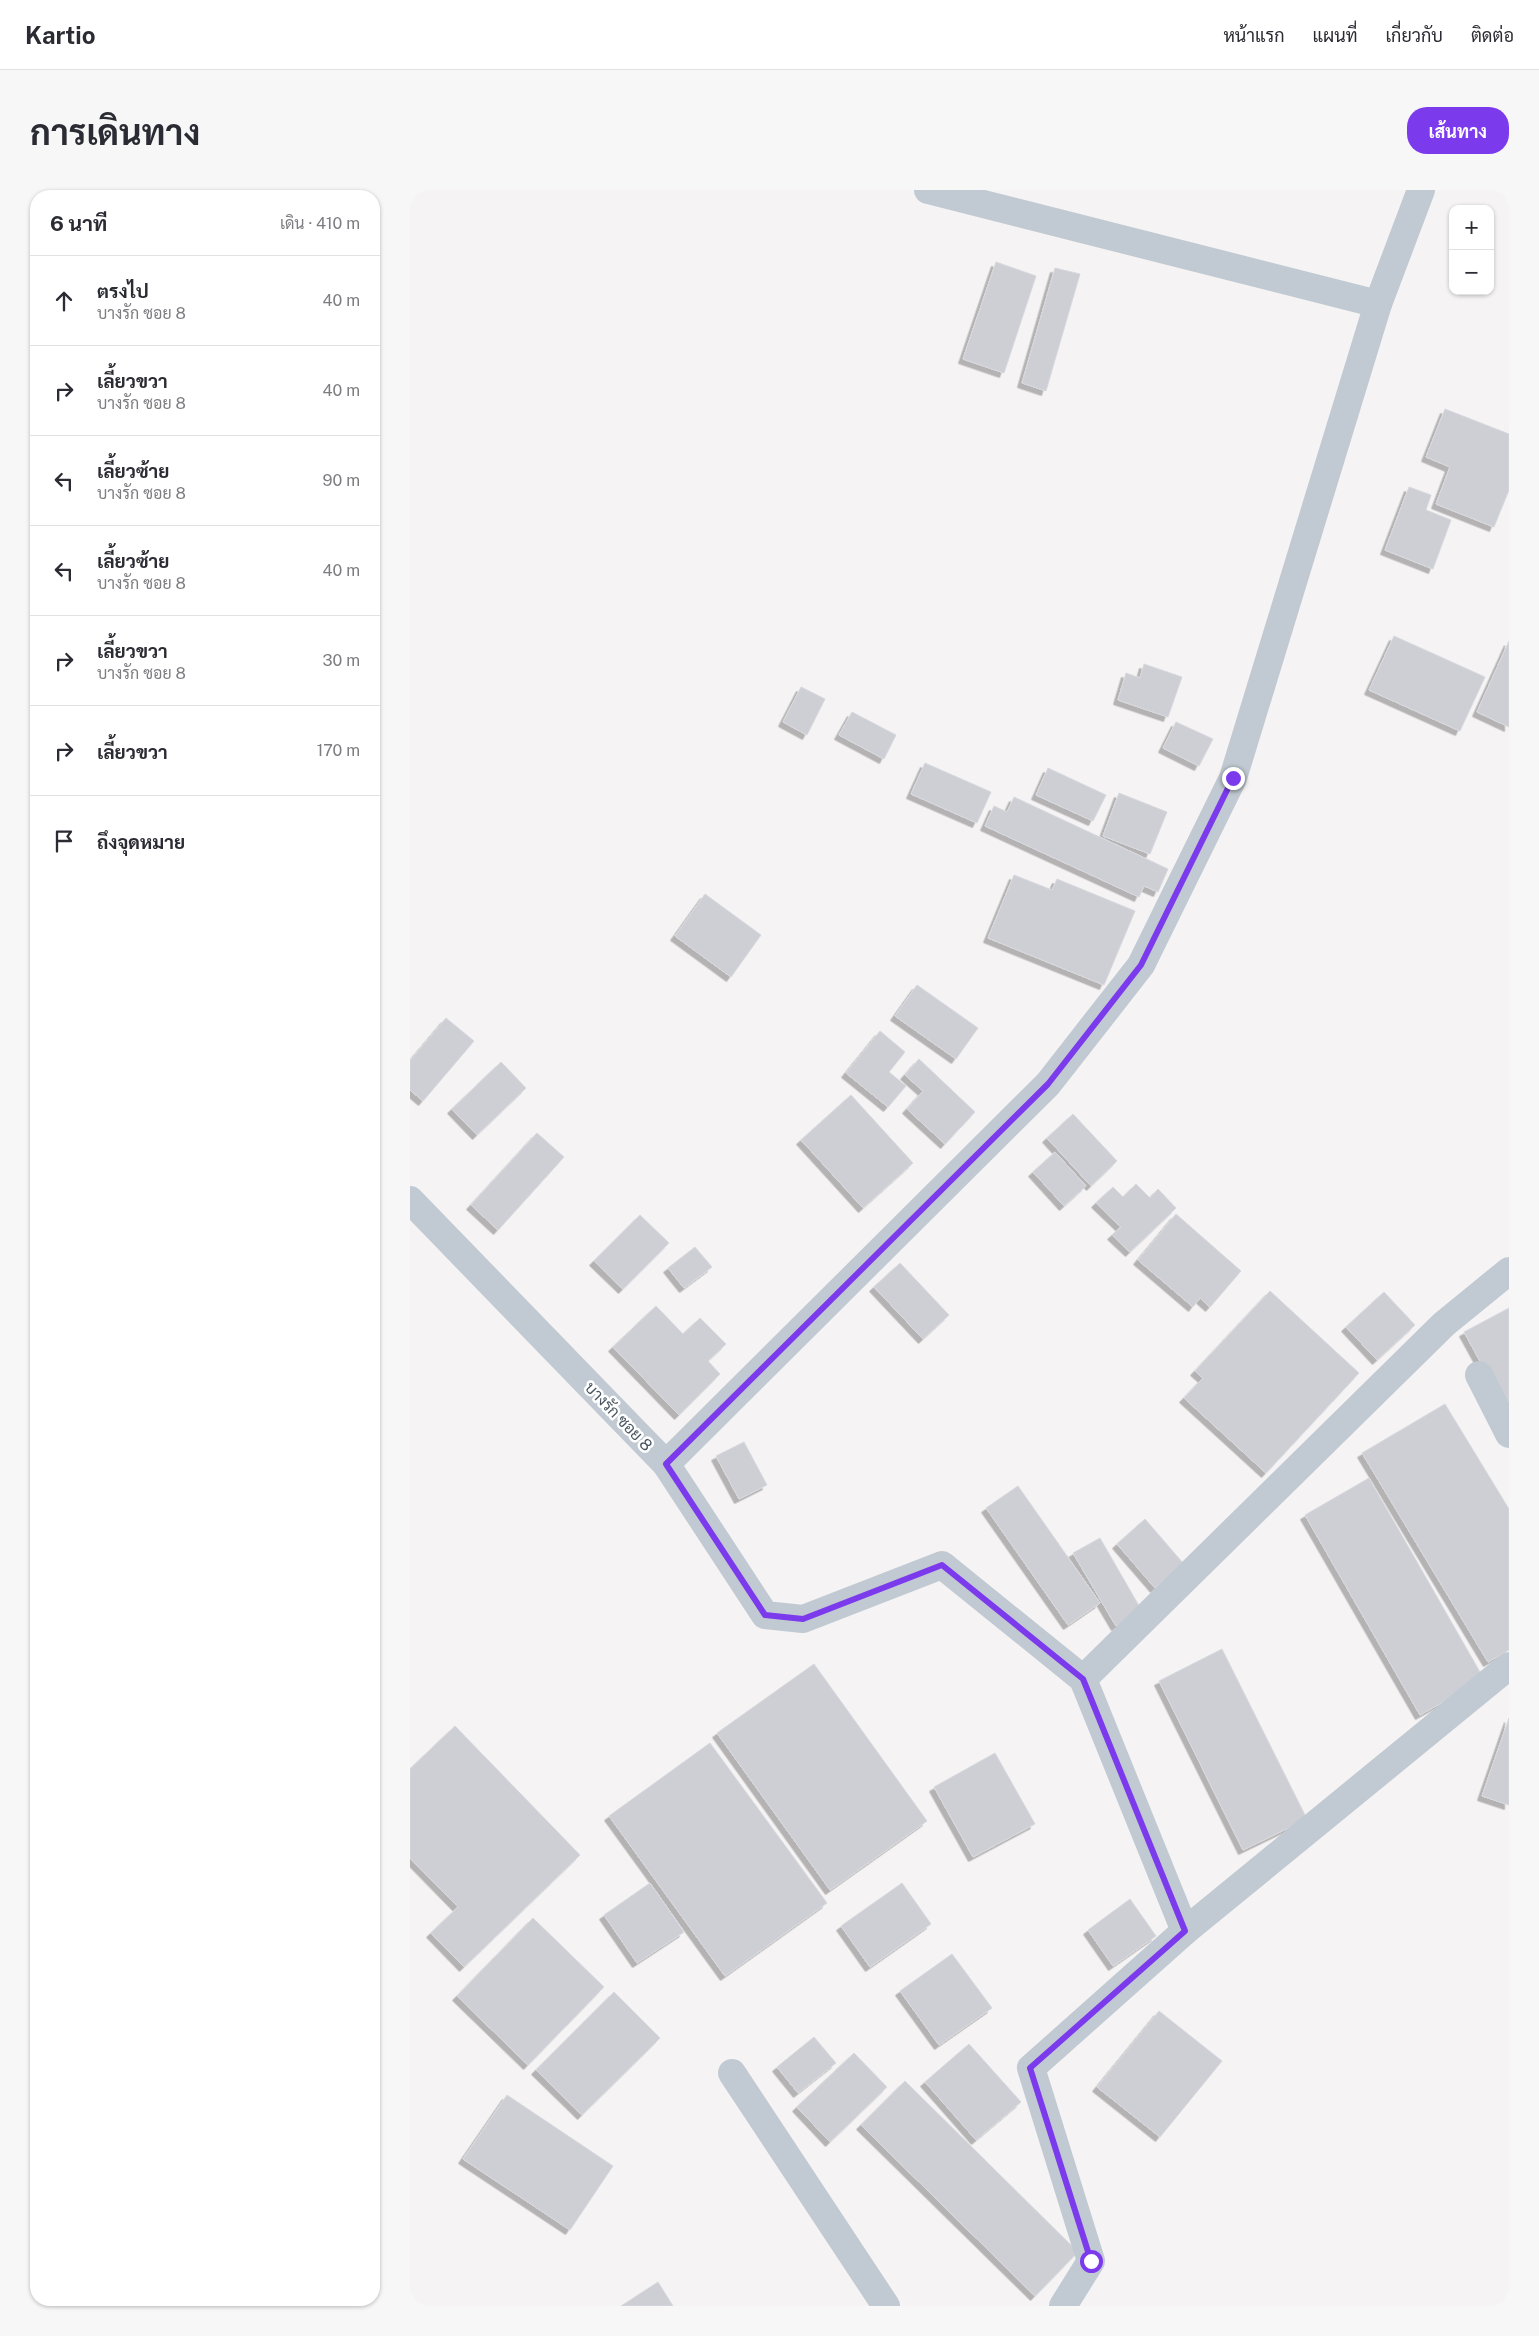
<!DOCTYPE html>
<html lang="th">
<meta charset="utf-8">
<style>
:root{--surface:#fff;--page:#f7f7f7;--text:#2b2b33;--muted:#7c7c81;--line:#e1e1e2;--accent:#7c3aed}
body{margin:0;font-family:"Public Sans",Sarabun,sans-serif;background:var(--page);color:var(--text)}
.controls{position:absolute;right:15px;top:15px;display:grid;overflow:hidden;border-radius:10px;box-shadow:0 1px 4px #0004}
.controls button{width:45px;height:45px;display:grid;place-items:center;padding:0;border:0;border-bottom:1px solid var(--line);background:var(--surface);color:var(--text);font:25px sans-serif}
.stop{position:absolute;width:15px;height:15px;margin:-11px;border:4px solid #7c3aed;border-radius:50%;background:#fff}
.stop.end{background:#7c3aed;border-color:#fff;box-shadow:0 1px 5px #0008}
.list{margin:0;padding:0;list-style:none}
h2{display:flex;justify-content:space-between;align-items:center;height:65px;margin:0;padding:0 20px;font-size:21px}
h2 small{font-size:16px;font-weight:400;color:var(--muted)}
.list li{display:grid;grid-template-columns:32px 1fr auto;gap:15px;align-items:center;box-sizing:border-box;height:90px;padding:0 20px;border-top:1px solid var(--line)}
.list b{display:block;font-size:19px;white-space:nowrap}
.list p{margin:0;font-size:16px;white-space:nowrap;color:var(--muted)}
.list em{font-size:16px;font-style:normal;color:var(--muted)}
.icon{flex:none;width:28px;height:28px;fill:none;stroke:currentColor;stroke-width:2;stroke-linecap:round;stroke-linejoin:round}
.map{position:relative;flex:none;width:1099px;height:2116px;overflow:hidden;border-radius:20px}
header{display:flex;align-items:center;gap:30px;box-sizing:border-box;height:70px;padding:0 25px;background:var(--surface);border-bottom:1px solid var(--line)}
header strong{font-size:24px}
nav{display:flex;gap:28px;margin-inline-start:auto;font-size:18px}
.intro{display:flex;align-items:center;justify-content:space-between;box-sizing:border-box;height:120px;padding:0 30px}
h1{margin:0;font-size:35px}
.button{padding:12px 22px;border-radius:20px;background:var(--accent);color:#fff;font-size:18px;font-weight:700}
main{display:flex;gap:30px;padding:0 30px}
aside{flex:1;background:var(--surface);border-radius:20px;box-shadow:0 1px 4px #0004}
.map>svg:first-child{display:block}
.building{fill:#cdcfd5;stroke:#d7d9de;filter:url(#shadow)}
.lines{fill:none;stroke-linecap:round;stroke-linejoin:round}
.minor{stroke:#c1cad2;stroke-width:28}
.route{stroke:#7c3aed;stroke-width:6}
.labels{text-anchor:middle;stroke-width:5;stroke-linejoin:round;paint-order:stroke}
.street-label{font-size:16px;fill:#4a5661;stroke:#fff}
</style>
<header>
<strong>Kartio</strong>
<nav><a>หน้าแรก</a><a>แผนที่</a><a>เกี่ยวกับ</a><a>ติดต่อ</a></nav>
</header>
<div class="intro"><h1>การเดินทาง</h1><a class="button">เส้นทาง</a></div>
<main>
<aside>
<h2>6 นาที<small>เดิน · 410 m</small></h2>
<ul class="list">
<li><svg class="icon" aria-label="ahead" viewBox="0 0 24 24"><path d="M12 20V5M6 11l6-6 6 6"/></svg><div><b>ตรงไป</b><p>บางรัก ซอย 8</p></div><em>40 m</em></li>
<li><svg class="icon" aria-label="right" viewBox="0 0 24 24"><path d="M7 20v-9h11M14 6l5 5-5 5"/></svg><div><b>เลี้ยวขวา</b><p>บางรัก ซอย 8</p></div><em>40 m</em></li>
<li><svg class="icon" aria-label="left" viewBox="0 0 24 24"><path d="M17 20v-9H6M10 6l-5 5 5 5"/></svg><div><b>เลี้ยวซ้าย</b><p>บางรัก ซอย 8</p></div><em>90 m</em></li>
<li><svg class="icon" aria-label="left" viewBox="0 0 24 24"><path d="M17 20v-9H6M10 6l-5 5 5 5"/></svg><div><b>เลี้ยวซ้าย</b><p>บางรัก ซอย 8</p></div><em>40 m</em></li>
<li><svg class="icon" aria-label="right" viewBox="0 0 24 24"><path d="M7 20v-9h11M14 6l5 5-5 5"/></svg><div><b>เลี้ยวขวา</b><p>บางรัก ซอย 8</p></div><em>30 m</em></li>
<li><svg class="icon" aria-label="right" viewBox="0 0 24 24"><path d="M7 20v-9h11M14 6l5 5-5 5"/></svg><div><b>เลี้ยวขวา</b></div><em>170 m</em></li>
<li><svg class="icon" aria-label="arrive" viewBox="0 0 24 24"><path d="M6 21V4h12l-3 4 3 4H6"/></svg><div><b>ถึงจุดหมาย</b></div></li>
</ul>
</aside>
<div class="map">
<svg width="1099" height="2116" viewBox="0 0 1099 2116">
<defs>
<filter id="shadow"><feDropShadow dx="-4.5" dy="4.5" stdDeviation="0" flood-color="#0004"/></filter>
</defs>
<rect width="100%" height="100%" fill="#f5f3f3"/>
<!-- building -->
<g class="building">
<path d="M586,72L626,86L594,183L553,169Z"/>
<path d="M645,78L670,84L636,201L612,193Z"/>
<path d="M1035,219L1099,244V300L1084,337L1026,314L1040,277L1016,267Z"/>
<path d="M999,297L1021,305L1016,320L1041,330L1023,379L975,360Z"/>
<path d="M984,446L1075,487L1050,541L959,500Z"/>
<path d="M1099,451V537L1067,522Z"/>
<path d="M734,474L772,487L758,527L708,510L716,483L730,488Z"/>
<path d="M391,497L415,509L397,545L373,532Z"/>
<path d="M442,522L486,545L474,569L429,545Z"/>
<path d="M766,532L803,549L789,576L753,558Z"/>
<path d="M515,573L581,602L567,633L501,604Z"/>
<path d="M638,578L696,605L683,631L626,605Z"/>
<path d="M709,603L757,622L740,664L693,646Z"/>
<path d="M604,607L758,679L748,702L734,696L729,707L575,636L584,616L597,622Z"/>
<path d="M604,685L642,700L647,689L725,721L694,795L578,748Z"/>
<path d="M295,704L351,745L321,787L265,746Z"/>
<path d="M507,795L568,838L546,869L485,826Z"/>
<path d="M36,828L64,851L13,911L0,900V871Z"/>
<path d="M470,841L495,862L479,882L496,896L478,917L436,883Z"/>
<path d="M509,869L565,922L535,954L497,919L513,901L495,885Z"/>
<path d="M91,872L116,898L67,945L42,919Z"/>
<path d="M441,905L503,973L453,1018L391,950Z"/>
<path d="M663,924L707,971L681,996L637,948Z"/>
<path d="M127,943L154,967L88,1040L61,1015Z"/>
<path d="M645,962L676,996L654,1016L623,982Z"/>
<path d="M726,994L740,1008L748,999L766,1018L720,1062L702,1045L711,1037L686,1013L703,997L713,1007Z"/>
<path d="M766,1024L831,1081L800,1117L790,1108L783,1117L728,1070Z"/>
<path d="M230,1025L259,1053L213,1099L184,1071Z"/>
<path d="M285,1057L302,1077L274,1098L258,1078Z"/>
<path d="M490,1073L539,1125L513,1149L464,1097Z"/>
<path d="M860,1101L949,1183L856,1283L774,1208L793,1188L785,1181Z"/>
<path d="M974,1102L1005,1135L967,1170L936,1137Z"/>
<path d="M246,1116L273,1144L290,1128L316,1154L298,1171L310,1184L269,1225L203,1157Z"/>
<path d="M1099,1118V1224L1054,1142Z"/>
<path d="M1035,1214L1099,1319V1460L1078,1472L952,1263Z"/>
<path d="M334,1252L357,1295L329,1309L306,1266Z"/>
<path d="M959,1288L1074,1489L1010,1525L895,1325Z"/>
<path d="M608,1296L690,1413L658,1435L576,1318Z"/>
<path d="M735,1329L773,1373L745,1398L707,1354Z"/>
<path d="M690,1348L732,1421L706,1436L663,1363Z"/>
<path d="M812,1459L897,1629L833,1660L749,1491Z"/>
<path d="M404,1474L517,1631L420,1700L307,1543Z"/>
<path d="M1099,1528V1615L1072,1606Z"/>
<path d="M45,1536L170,1665L54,1777L21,1743L48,1717L0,1668V1579Z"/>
<path d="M300,1553L417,1713L315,1786L199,1626Z"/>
<path d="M585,1563L625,1634L563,1667L524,1597Z"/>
<path d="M240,1693L274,1742L227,1773L194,1725Z"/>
<path d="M492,1693L521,1734L460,1777L431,1736Z"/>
<path d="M720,1709L746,1746L703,1776L678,1740Z"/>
<path d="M123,1728L194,1797L118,1875L47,1806Z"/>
<path d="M542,1764L582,1818L529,1855L490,1801Z"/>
<path d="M204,1802L250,1848L172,1925L126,1880Z"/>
<path d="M749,1821L812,1871L750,1947L687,1897Z"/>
<path d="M404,1847L426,1873L388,1903L367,1877Z"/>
<path d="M559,1854L611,1912L566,1950L515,1892Z"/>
<path d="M444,1863L477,1897L420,1952L387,1917Z"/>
<path d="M495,1891L668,2062L625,2106L451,1935Z"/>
<path d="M97,1905L203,1976L160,2040L53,1969Z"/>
<path d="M248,2092L263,2116H211Z"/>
</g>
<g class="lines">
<!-- minor -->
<g class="minor">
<path d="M518,0L968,114"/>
<path d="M0,1010L256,1274L355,1425L393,1429L532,1375L673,1489L775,1741"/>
<path d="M1069,1185L1099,1244"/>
<path d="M256,1274L638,894L731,775L823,588L968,114L1011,0"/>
<path d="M673,1489L1034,1134L1099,1081"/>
<path d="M322,1883L476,2116"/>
<path d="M653,2116L681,2071L621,1878L775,1741L1099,1476"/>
</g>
</g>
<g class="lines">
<!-- route -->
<path class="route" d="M681,2071L620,1878L775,1741L673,1489L532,1375L393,1429L355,1425L256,1274L638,894L731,775L823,588"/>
</g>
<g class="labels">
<!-- street labels -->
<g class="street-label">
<text transform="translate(209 1226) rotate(46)" y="6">บางรัก ซอย 8</text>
</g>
</g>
</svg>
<div class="controls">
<button>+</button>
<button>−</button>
</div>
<div class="stop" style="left:681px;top:2071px"></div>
<div class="stop end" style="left:823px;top:588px"></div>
</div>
</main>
